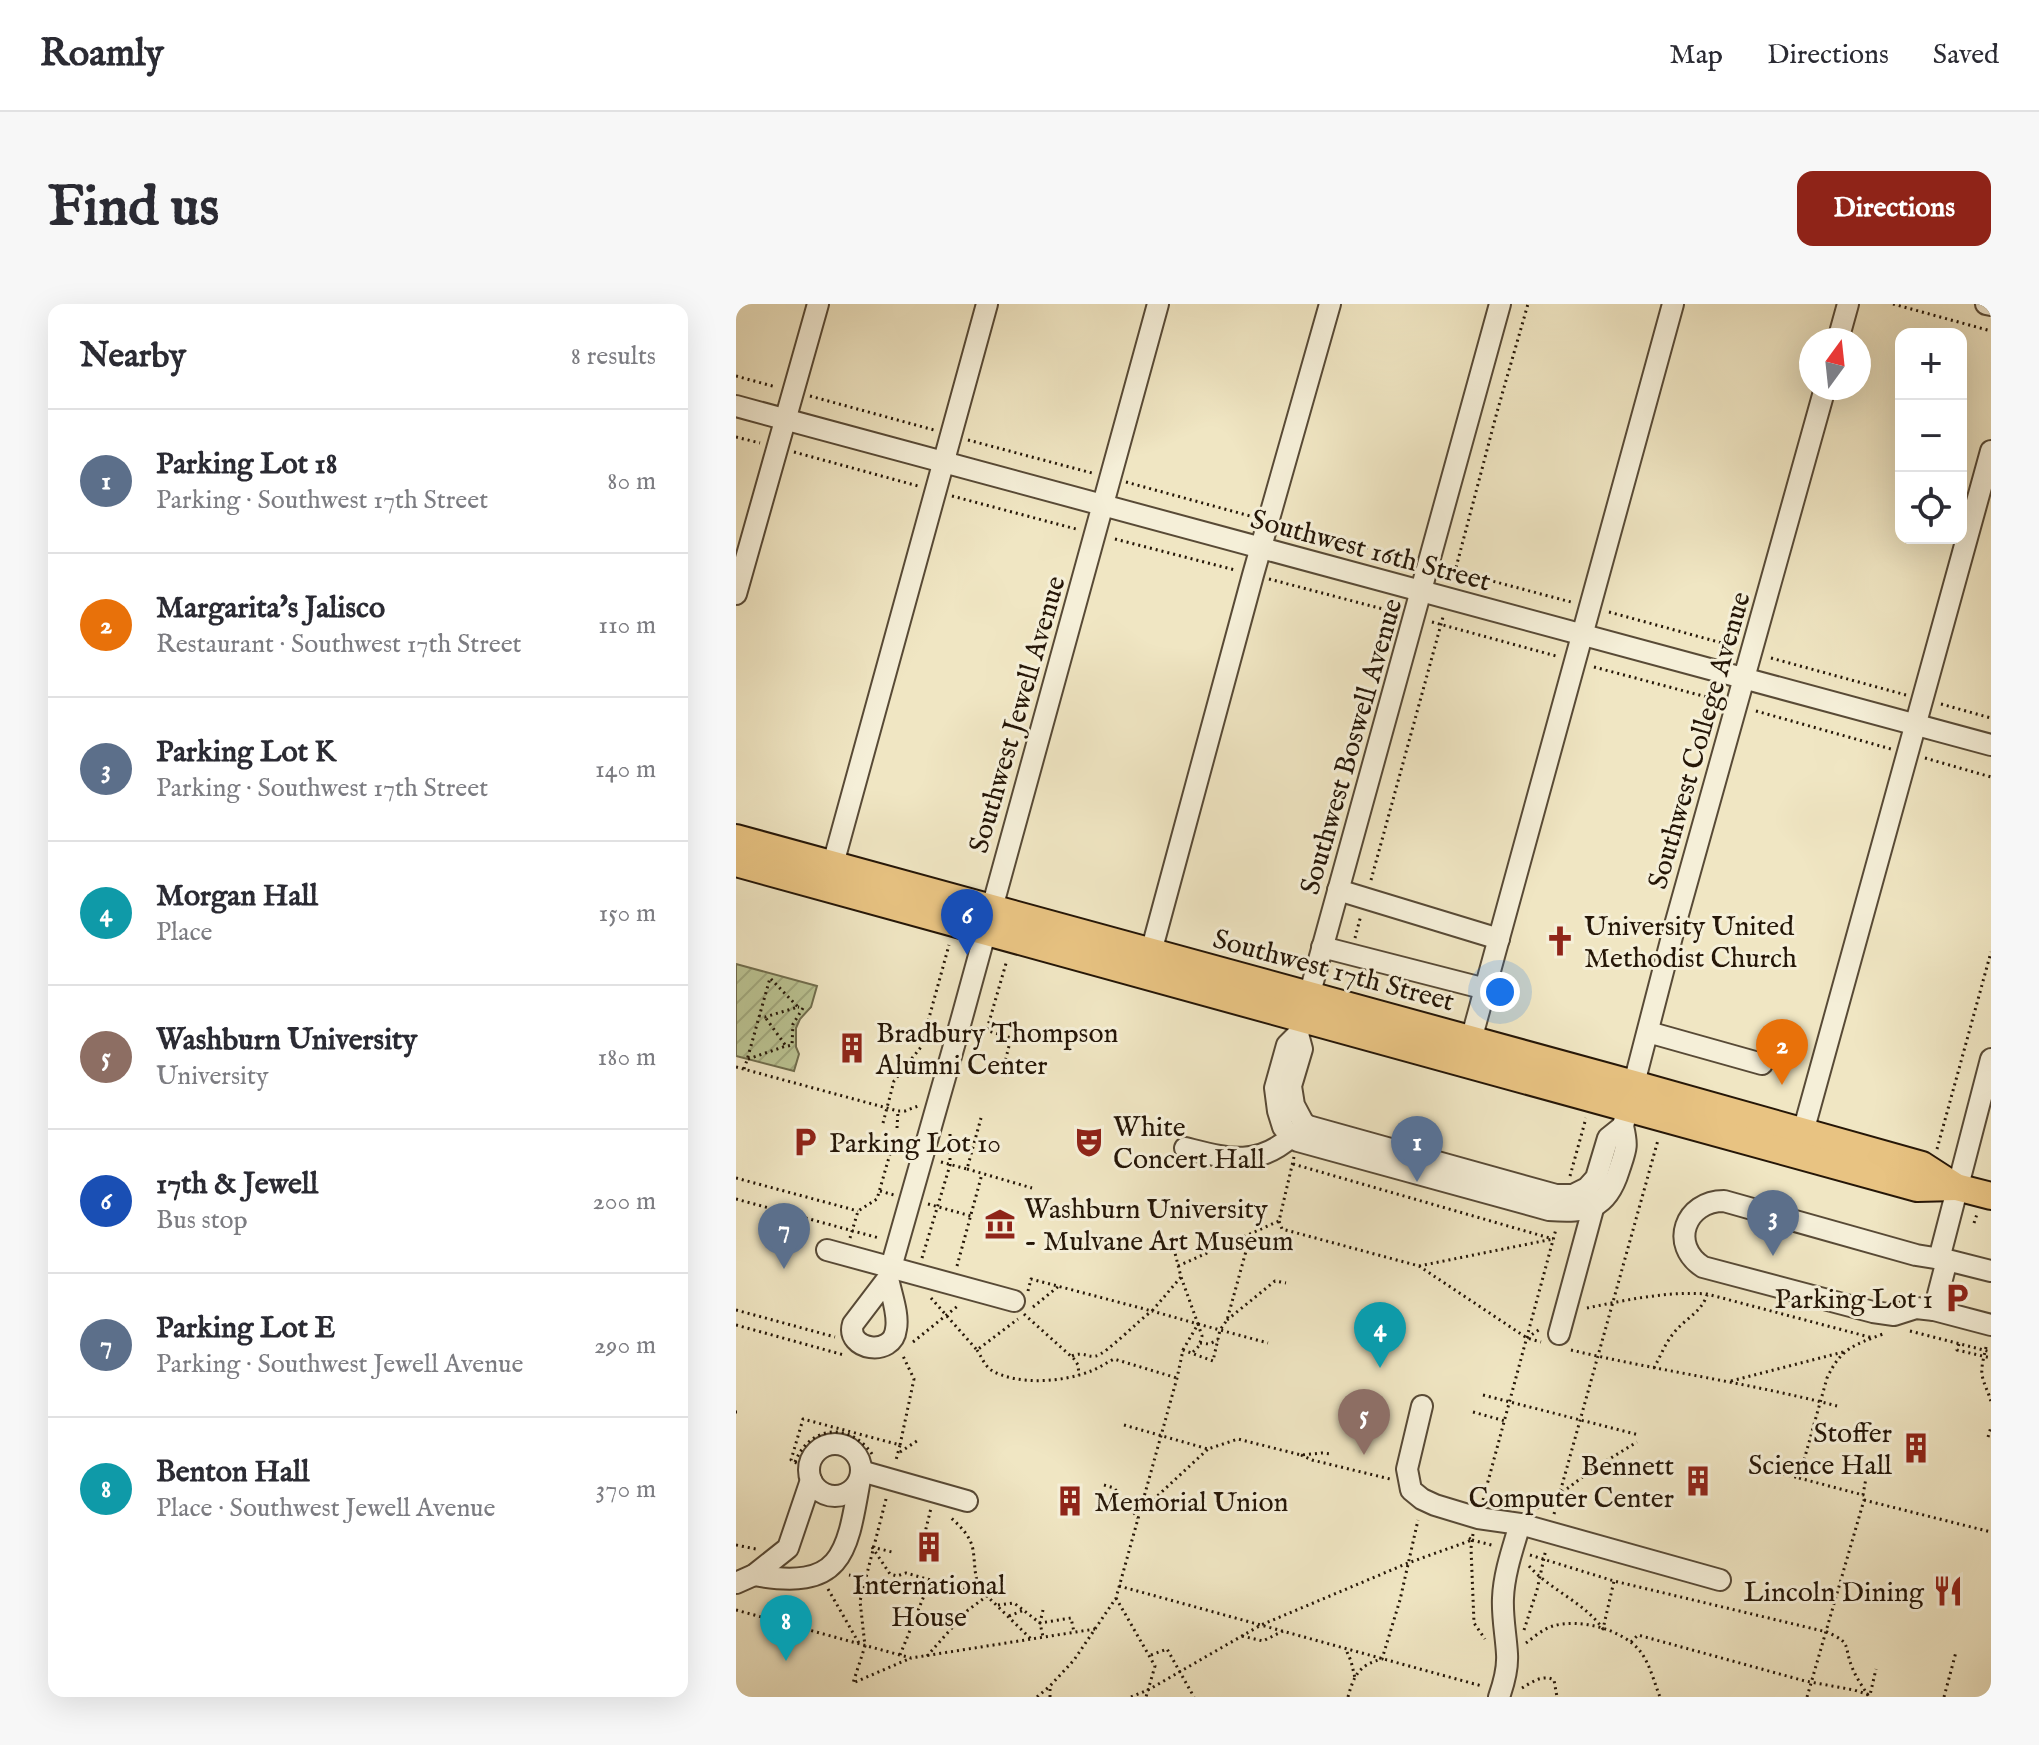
<!DOCTYPE html>
<meta charset="utf-8">
<style>
:root{--surface:#fff;--page:#f7f7f7;--text:#2b2b33;--muted:#7c7c81;--line:#e1e1e2;--accent:#8f2418}
body{margin:0;font-family:"IM FELL English",serif;background:var(--page);color:var(--text)}
.controls{position:absolute;right:24px;top:24px;display:grid;overflow:hidden;border-radius:16px;box-shadow:0 8px 32px #0002}
.controls button{width:72px;height:72px;display:grid;place-items:center;padding:0;border:0;border-bottom:2px solid var(--line);background:var(--surface);color:var(--text);font:40px sans-serif}
.compass{position:absolute;left:1063px;top:24px;width:72px;height:72px;border-radius:50%;background:var(--surface);box-shadow:0 8px 32px #0002;rotate:15deg}
.you{position:absolute;left:764px;top:688px;width:28px;height:28px;margin:-20px;border:6px solid #fff;border-radius:50%;background:#1a73e8;box-shadow:0 0 0 12px #1a73e833}
.badge{display:grid;place-items:center;width:52px;height:52px;border-radius:50%;background:var(--accent);color:#fff;font-size:26px;font-weight:700}
.pin{position:absolute;translate:-50% -66px;filter:drop-shadow(0 2px 4px #0008)}
.pin::after{content:'';position:absolute;top:42px;width:28px;height:24px;background:inherit;clip-path:polygon(0 0,100% 0,50% 100%)}
.list{margin:0;padding:0;list-style:none}
h2{display:flex;justify-content:space-between;align-items:center;height:104px;margin:0;padding:0 32px;font-size:34px}
h2 small{font-size:26px;font-weight:400;color:var(--muted)}
.list li{display:grid;grid-template-columns:52px 1fr auto;gap:24px;align-items:center;box-sizing:border-box;height:144px;padding:0 32px;border-top:2px solid var(--line)}
.list b{display:block;font-size:30px;white-space:nowrap}
.list p{margin:0;font-size:26px;white-space:nowrap;color:var(--muted)}
.list em{font-size:26px;font-style:normal;color:var(--muted)}
.icon{flex:none;width:44px;height:44px;fill:none;stroke:currentColor;stroke-width:2;stroke-linecap:round;stroke-linejoin:round}
.map{position:relative;flex:none;width:1255px;height:1393px;overflow:hidden;border-radius:16px}
header{display:flex;align-items:center;gap:48px;box-sizing:border-box;height:112px;padding:0 40px;background:var(--surface);border-bottom:2px solid var(--line)}
header strong{font-size:38px}
nav{display:flex;gap:44px;margin-inline-start:auto;font-size:28px}
.intro{display:flex;align-items:center;justify-content:space-between;box-sizing:border-box;height:192px;padding:0 48px}
h1{margin:0;font-size:56px}
.button{padding:20px 36px;border-radius:16px;background:var(--accent);color:#fff;font-size:28px;font-weight:700}
main{display:flex;gap:48px;padding:0 48px}
aside{flex:1;background:var(--surface);border-radius:16px;box-shadow:0 8px 32px #0002}
.map>svg:first-child{display:block}
.garden{fill:url(#garden-furrows);stroke:#706d4d;stroke-width:2}
.lines{fill:none;stroke-linecap:round;stroke-linejoin:round}
.minor-casing{stroke:#584a36;stroke-width:24}
.major-casing{stroke:#251607;stroke-width:30}
.path{stroke:#251607;stroke-width:3;stroke-dasharray:2 4;stroke-linecap:butt}
.minor{stroke:#f5efd8;stroke-width:20}
.major{stroke:#e8c382;stroke-width:26}
.labels{text-anchor:middle;stroke-width:6;stroke-linejoin:round;paint-order:stroke}
.street-label{font-size:28px;fill:#251607;stroke:#f5efd8}
.poi-label{font-size:28px;fill:#251607;stroke:#f5efd8;text-anchor:start}
</style>
<header>
<strong>Roamly</strong>
<nav><a>Map</a><a>Directions</a><a>Saved</a></nav>
</header>
<div class="intro"><h1>Find us</h1><a class="button">Directions</a></div>
<main>
<aside>
<h2>Nearby<small>8 results</small></h2>
<ul class="list">
<li><span class="badge" style="background:#5c6f8a">1</span><div><b>Parking Lot 18</b><p>Parking · Southwest 17th Street</p></div><em>80 m</em></li>
<li><span class="badge" style="background:#e8710a">2</span><div><b>Margarita's Jalisco</b><p>Restaurant · Southwest 17th Street</p></div><em>110 m</em></li>
<li><span class="badge" style="background:#5c6f8a">3</span><div><b>Parking Lot K</b><p>Parking · Southwest 17th Street</p></div><em>140 m</em></li>
<li><span class="badge" style="background:#0f9aa8">4</span><div><b>Morgan Hall</b><p>Place</p></div><em>150 m</em></li>
<li><span class="badge" style="background:#8d6e63">5</span><div><b>Washburn University</b><p>University</p></div><em>180 m</em></li>
<li><span class="badge" style="background:#1a4fb4">6</span><div><b>17th &amp; Jewell</b><p>Bus stop</p></div><em>200 m</em></li>
<li><span class="badge" style="background:#5c6f8a">7</span><div><b>Parking Lot E</b><p>Parking · Southwest Jewell Avenue</p></div><em>290 m</em></li>
<li><span class="badge" style="background:#0f9aa8">8</span><div><b>Benton Hall</b><p>Place · Southwest Jewell Avenue</p></div><em>370 m</em></li>
</ul>
</aside>
<div class="map">
<svg width="1255" height="1393" viewBox="0 0 1255 1393">
<defs>
<pattern id="garden-furrows" width="10" height="10" patternUnits="userSpaceOnUse" patternTransform="scale(2)"><rect width="10" height="10" fill="#bbc493"/><path d="M-1 1l2-2M0 10L10 0M9 11l2-2" fill="none" stroke="#a1a87d"/></pattern>
</defs>
<rect width="100%" height="100%" fill="#f0e6c3"/>
<filter id="stains"><feTurbulence type="fractalNoise" baseFrequency=".0025" numOctaves="4"/><feColorMatrix values="0 0 0 0 .2 0 0 0 0 .09 0 0 0 0 .02 0 0 0 .5 -.17"/></filter>
<radialGradient id="worn" r=".72"><stop offset=".6" stop-color="#630" stop-opacity="0"/><stop offset="1" stop-color="#630" stop-opacity=".3"/></radialGradient>
<!-- garden -->
<path class="garden" d="M0,660L81,682L75,703L64,715L60,724V743L63,750L58,767L0,752Z"/>
<g class="lines">
<!-- minor casing -->
<g class="minor-casing">
<g id="minor">
<path d="M764,0L567,714L562,730L551,741L539,784L542,807L547,823L555,833L562,837L813,906C852,909 871,905 883,866C890,845 892,843 887,822L939,621L1089,84"/>
<path d="M1250,0L1255,1"/>
<path d="M1102,36L1112,0"/>
<path d="M0,102L1255,441"/>
<path d="M0,290L82,0"/>
<path d="M97,560L251,0"/>
<path d="M602,586L763,635"/>
<path d="M586,643L750,685"/>
<path d="M415,648L517,271L594,0"/>
<path d="M912,728L1026,760"/>
<path d="M562,730L566,745L555,782L558,801L567,818L572,822L820,891H837L851,884L860,874L872,834L887,822"/>
<path d="M735,736L937,0"/>
<path d="M1067,828L1255,147"/>
<path d="M449,844C490,854 520,864 555,833"/>
<path d="M91,946L278,997"/>
<path d="M1203,955L1255,755"/>
<path d="M1255,967L1211,956L1198,1006L1255,1021"/>
<path d="M152,974C155,990 163,1010 160,1025C157,1054 109,1046 117,1020L152,974L225,717L422,0"/>
<path d="M1198,1006L1180,1004L1158,1011L1137,1008L967,963C933,941 949,897 988,897L1180,951L1211,956"/>
<path d="M823,1030L858,901"/>
<path d="M686,1102L671,1165L675,1186L686,1195L699,1201L742,1214L784,1220L984,1276"/>
<circle cx="99" cy="1166" r="26"/>
<path d="M125,1167L231,1197"/>
<path d="M18,1271C107,1287 111,1250 124,1175"/>
<path d="M0,1279L18,1271L52,1244L75,1176"/>
<path d="M763,1393C768,1379 772,1365 771,1350C770,1331 766,1313 767,1294C768,1269 777,1244 784,1220"/>
</g>
</g>
<!-- major casing -->
<g class="major-casing">
<g id="major">
<path d="M0,534L898,780L1186,861L1220,883L1255,892"/>
<path d="M0,559L1181,884L1220,883"/>
</g>
</g>
<!-- path -->
<g class="path">
<path d="M1157,0L1255,27"/>
<path d="M0,72L40,83"/>
<path d="M74,92L198,126"/>
<path d="M0,133L24,139"/>
<path d="M232,136L356,169"/>
<path d="M58,148L182,182"/>
<path d="M390,178L514,212"/>
<path d="M216,192L340,225"/>
<path d="M549,221L673,255"/>
<path d="M379,235L499,266"/>
<path d="M711,265L835,298"/>
<path d="M533,275L662,309"/>
<path d="M717,275L761,108L792,0"/>
<path d="M873,308L997,342"/>
<path d="M696,318L820,352"/>
<path d="M1035,354L1170,391"/>
<path d="M858,363L982,396"/>
<path d="M1205,400L1255,414"/>
<path d="M1020,407L1155,445"/>
<path d="M1189,454L1255,473"/>
<path d="M635,576L707,313"/>
<path d="M619,634L625,611"/>
<path d="M243,724L275,734L268,762"/>
<path d="M251,725L271,656"/>
<path d="M52,742L56,741L57,720L67,704L62,703"/>
<path d="M12,755L50,742L29,713"/>
<path d="M0,763L162,807H169L182,802"/>
<path d="M8,765L11,756L34,674L62,703L29,713L23,712"/>
<path d="M147,819L158,777L185,743L213,641"/>
<path d="M161,824L162,807"/>
<path d="M1201,845L1255,648"/>
<path d="M558,853L543,917L546,925L683,962L791,1034L805,1038"/>
<path d="M205,858L231,865L245,814"/>
<path d="M557,860L817,935"/>
<path d="M231,865L296,884"/>
<path d="M834,872L850,814"/>
<path d="M0,874L122,907"/>
<path d="M144,887L158,891"/>
<path d="M0,895L143,934"/>
<path d="M192,900L235,912"/>
<path d="M1238,919L1241,910"/>
<path d="M114,934L122,907L141,895L156,843"/>
<path d="M186,954L214,861V829"/>
<path d="M221,962L246,870"/>
<path d="M442,962L543,917"/>
<path d="M683,962L817,935"/>
<path d="M292,987L295,975L416,1007L445,973L438,945"/>
<path d="M195,994L241,1046L282,1015"/>
<path d="M297,1003L323,982"/>
<path d="M851,1004C890,996 931,987 971,990L1137,1034"/>
<path d="M0,1006L99,1033"/>
<path d="M288,1010L338,1055L342,1061L343,1071"/>
<path d="M491,1016L539,977L550,979"/>
<path d="M0,1021L108,1051"/>
<path d="M1174,1027L1255,1048"/>
<path d="M791,1034L804,1025"/>
<path d="M177,1038L223,1001"/>
<path d="M464,1039L473,1040L482,1036"/>
<path d="M1223,1040L1221,1046L1255,1054"/>
<path d="M1250,1043C1248,1053 1245,1062 1246,1071C1248,1081 1253,1089 1255,1098"/>
<path d="M241,1046C245,1052 249,1062 255,1066C281,1082 328,1078 355,1067C363,1064 370,1059 378,1055L441,1074"/>
<path d="M447,1046L462,1020L532,1039"/>
<path d="M835,1046C923,1067 1014,1079 1101,1102"/>
<path d="M457,1048L463,1042L466,1032L462,1020"/>
<path d="M336,1052C348,1047 351,1054 360,1052C370,1050 403,1016 416,1007L462,1020L445,973"/>
<path d="M918,1064C924,1053 929,1040 937,1030C948,1015 965,1009 971,991"/>
<path d="M995,1077L1107,1048"/>
<path d="M747,1091L903,1131"/>
<path d="M0,1108H1"/>
<path d="M737,1108L769,1117"/>
<path d="M388,1121L472,1145L502,1135L565,1151L586,1149L595,1150"/>
<path d="M1252,1133L1255,1123"/>
<path d="M164,1141L178,1075L167,1052"/>
<path d="M164,1148L184,1135"/>
<path d="M565,1151L576,1156L654,1175"/>
<path d="M59,1158C74,1121 114,1118 136,1150"/>
<path d="M66,1162L55,1156L67,1115L164,1141L160,1156"/>
<path d="M1035,1167L1063,1174L1091,1074C1105,1044 1118,1041 1147,1030"/>
<path d="M1063,1174L1127,1191L1130,1174"/>
<path d="M368,1181L378,1184L402,1214"/>
<path d="M150,1195L124,1297L129,1342L117,1379L175,1354"/>
<path d="M747,1196L820,925"/>
<path d="M1128,1196L1255,1228"/>
<path d="M801,1204L811,1200L857,1165L901,1138"/>
<path d="M404,1208L472,1145"/>
<path d="M818,1210L922,836"/>
<path d="M737,1230L735,1244L738,1319L749,1335"/>
<path d="M736,1236L759,1242"/>
<path d="M187,1237L195,1204"/>
<path d="M0,1241L20,1245"/>
<path d="M136,1243L154,1270L161,1272L170,1269L251,1292L295,1335"/>
<path d="M136,1243L156,1248"/>
<path d="M794,1251L878,1277L1091,1328C1117,1340 1107,1341 1116,1363C1120,1374 1127,1383 1133,1393"/>
<path d="M793,1262C814,1286 848,1298 867,1325L878,1277"/>
<path d="M113,1271L129,1274"/>
<path d="M383,1282C504,1315 625,1349 746,1382"/>
<path d="M92,1285L124,1341"/>
<path d="M252,1286L263,1284"/>
<path d="M380,1294L419,1362L410,1393"/>
<path d="M262,1301L278,1299L304,1319L335,1314L338,1328"/>
<path d="M0,1306L175,1354L359,1325"/>
<path d="M307,1306L304,1319L307,1333"/>
<path d="M273,1312L288,1306"/>
<path d="M53,1321L61,1294"/>
<path d="M788,1326L801,1286L810,1245"/>
<path d="M506,1332L527,1337L547,1327"/>
<path d="M895,1338L902,1331L1069,1377L1118,1386L1134,1391L1140,1365"/>
<path d="M790,1339C798,1333 807,1325 817,1322C843,1314 886,1325 904,1347C914,1360 918,1378 924,1393"/>
<path d="M611,1348L615,1357L619,1374"/>
<path d="M164,1351L194,1277"/>
<path d="M415,1351L431,1345L458,1393"/>
<path d="M191,1352L232,1306L251,1292L252,1286L242,1280C238,1268 239,1257 237,1246C235,1232 223,1221 213,1212"/>
<path d="M786,1384C796,1378 807,1370 818,1376L821,1393"/>
<path d="M301,1393L314,1382"/>
<path d="M314,1393V1382L338,1356L380,1294L441,1074L447,1046L477,1057L484,1026L491,1016L515,929"/>
<path d="M395,1393L412,1386L525,1321L672,1259L736,1236L730,1232"/>
<path d="M612,1393C618,1371 623,1361 646,1355L664,1296L682,1216"/>
<path d="M1071,1393L1128,1196L1127,1191"/>
<path d="M1208,1393L1220,1348"/>
</g>
<!-- minor -->
<use href="#minor" class="minor"/>
<!-- major -->
<use href="#major" class="major"/>
</g>
<!-- icons -->
<defs>
<g id="church-bare" transform="scale(2.4)"><path d="M-1.2-6h2.4v3.5h3.3v2.4h-3.3V6h-2.4V-.1h-3.3v-2.4h3.3Z" fill="#8f2418" stroke="#f5efd8" stroke-width="2.5" paint-order="stroke"/></g>
<g id="building-bare" transform="scale(2.4)"><path d="M-4-6H4V6H1V3H-1V6H-4ZM-2.5-4.3h1.7v1.8h-1.7ZM.8-4.3h1.7v1.8H.8ZM-2.5-1h1.7V.8h-1.7ZM.8-1h1.7V.8H.8Z" fill="#8f2418" stroke="#f5efd8" stroke-width="2.5" paint-order="stroke"/></g>
<g id="parking-bare" transform="scale(2.4)"><path d="M-3.5-5.5H1a3.5 3.5 0 0 1 0 7H-1V5.5H-3.5ZM-1-3.4V-.6H.8a1.4 1.4 0 0 0 0-2.8Z" fill="#8f2418" stroke="#f5efd8" stroke-width="2.5" paint-order="stroke"/></g>
<g id="theatre-bare" transform="scale(2.4)"><path d="M-5-5.5Q0-4 5-5.5V0Q5 5 0 6Q-5 5-5 0ZM-3.3-2.5H-1v1.5H-3.3ZM1-2.5H3.3v1.5H1ZM-2.8 1Q0 5.5 2.8 1Z" fill="#8f2418" stroke="#f5efd8" stroke-width="2.5" paint-order="stroke"/></g>
<g id="museum-bare" transform="scale(2.4)"><path d="M0-6L6-3V-2H-6V-3ZM-5-1h2V3h-2ZM-1-1h2V3h-2ZM3-1h2V3H3ZM-6 4H6V6H-6Z" fill="#8f2418" stroke="#f5efd8" stroke-width="2.5" paint-order="stroke"/></g>
<g id="restaurant-bare" transform="scale(2.4)"><path d="M-5-6h1v4h1v-4h1v4h1v-4h1v5L-1.5 .5V6h-2V.5L-5-1ZM5-6V6H3V1.5H1.5Q1.5-4 5-6Z" fill="#8f2418" stroke="#f5efd8" stroke-width="2.5" paint-order="stroke"/></g>
</defs>
<g fill-rule="evenodd">
<use href="#church-bare" x="824" y="637"/>
<use href="#building-bare" x="116" y="744"/>
<use href="#parking-bare" x="69" y="838"/>
<use href="#theatre-bare" x="353" y="838"/>
<use href="#museum-bare" x="264" y="920"/>
<use href="#parking-bare" x="1221" y="994"/>
<use href="#building-bare" x="1180" y="1144"/>
<use href="#building-bare" x="962" y="1177"/>
<use href="#building-bare" x="334" y="1197"/>
<use href="#building-bare" x="193" y="1243"/>
<use href="#restaurant-bare" x="1212" y="1287"/>
</g>
<g class="labels">
<!-- street labels -->
<g class="street-label">
<text transform="translate(635 245) rotate(15)" y="10">Southwest 16th Street</text>
<text transform="translate(280 410) rotate(-74)" y="10">Southwest Jewell Avenue</text>
<text transform="translate(962 436) rotate(-74)" y="10">Southwest College Avenue</text>
<text transform="translate(614 442) rotate(-74)" y="10">Southwest Boswell Avenue</text>
<text transform="translate(598 665) rotate(15)" y="10">Southwest 17th Street</text>
</g>
<!-- poi labels -->
<g class="poi-label">
<text x="848" y="631">University United<tspan x="848" dy="32">Methodist Church</tspan></text>
<text x="140" y="738">Bradbury Thompson<tspan x="140" dy="32">Alumni Center</tspan></text>
<text x="377" y="832">White<tspan x="377" dy="32">Concert Hall</tspan></text>
<text x="93" y="848">Parking Lot 10</text>
<text x="288" y="914">Washburn University<tspan x="288" dy="32">- Mulvane Art Museum</tspan></text>
<text x="1197" y="1004" text-anchor="end">Parking Lot 1</text>
<text x="1156" y="1138" text-anchor="end">Stoffer<tspan x="1156" dy="32">Science Hall</tspan></text>
<text x="938" y="1171" text-anchor="end">Bennett<tspan x="938" dy="32">Computer Center</tspan></text>
<text x="358" y="1207">Memorial Union</text>
<text x="193" y="1290" text-anchor="middle">International<tspan x="193" dy="32">House</tspan></text>
<text x="1188" y="1297" text-anchor="end">Lincoln Dining</text>
</g>
</g>
<rect width="100%" height="100%" filter="url(#stains)"/>
<rect width="100%" height="100%" fill="url(#worn)"/>
</svg>
<div class="controls">
<button>+</button>
<button>−</button>
<button><svg class="icon" aria-label="locate" viewBox="0 0 24 24"><circle cx="12" cy="12" r="6"/><path d="M12 2v4M12 18v4M2 12h4M18 12h4"/></svg></button>
</div>
<svg class="compass" viewBox="-18 -18 36 36"><path d="M0-13l5 13h-10z" fill="#e53935"/><path d="M0 13l5-13h-10z" fill="#7c7c81"/></svg>
<div class="you"></div>
<div class="pin badge" style="left:681px;top:878px;background:#5c6f8a">1</div>
<div class="pin badge" style="left:1046px;top:781px;background:#e8710a">2</div>
<div class="pin badge" style="left:1037px;top:952px;background:#5c6f8a">3</div>
<div class="pin badge" style="left:644px;top:1064px;background:#0f9aa8">4</div>
<div class="pin badge" style="left:628px;top:1151px;background:#8d6e63">5</div>
<div class="pin badge" style="left:231px;top:651px;background:#1a4fb4">6</div>
<div class="pin badge" style="left:48px;top:965px;background:#5c6f8a">7</div>
<div class="pin badge" style="left:50px;top:1357px;background:#0f9aa8">8</div>
</div>
</main>
